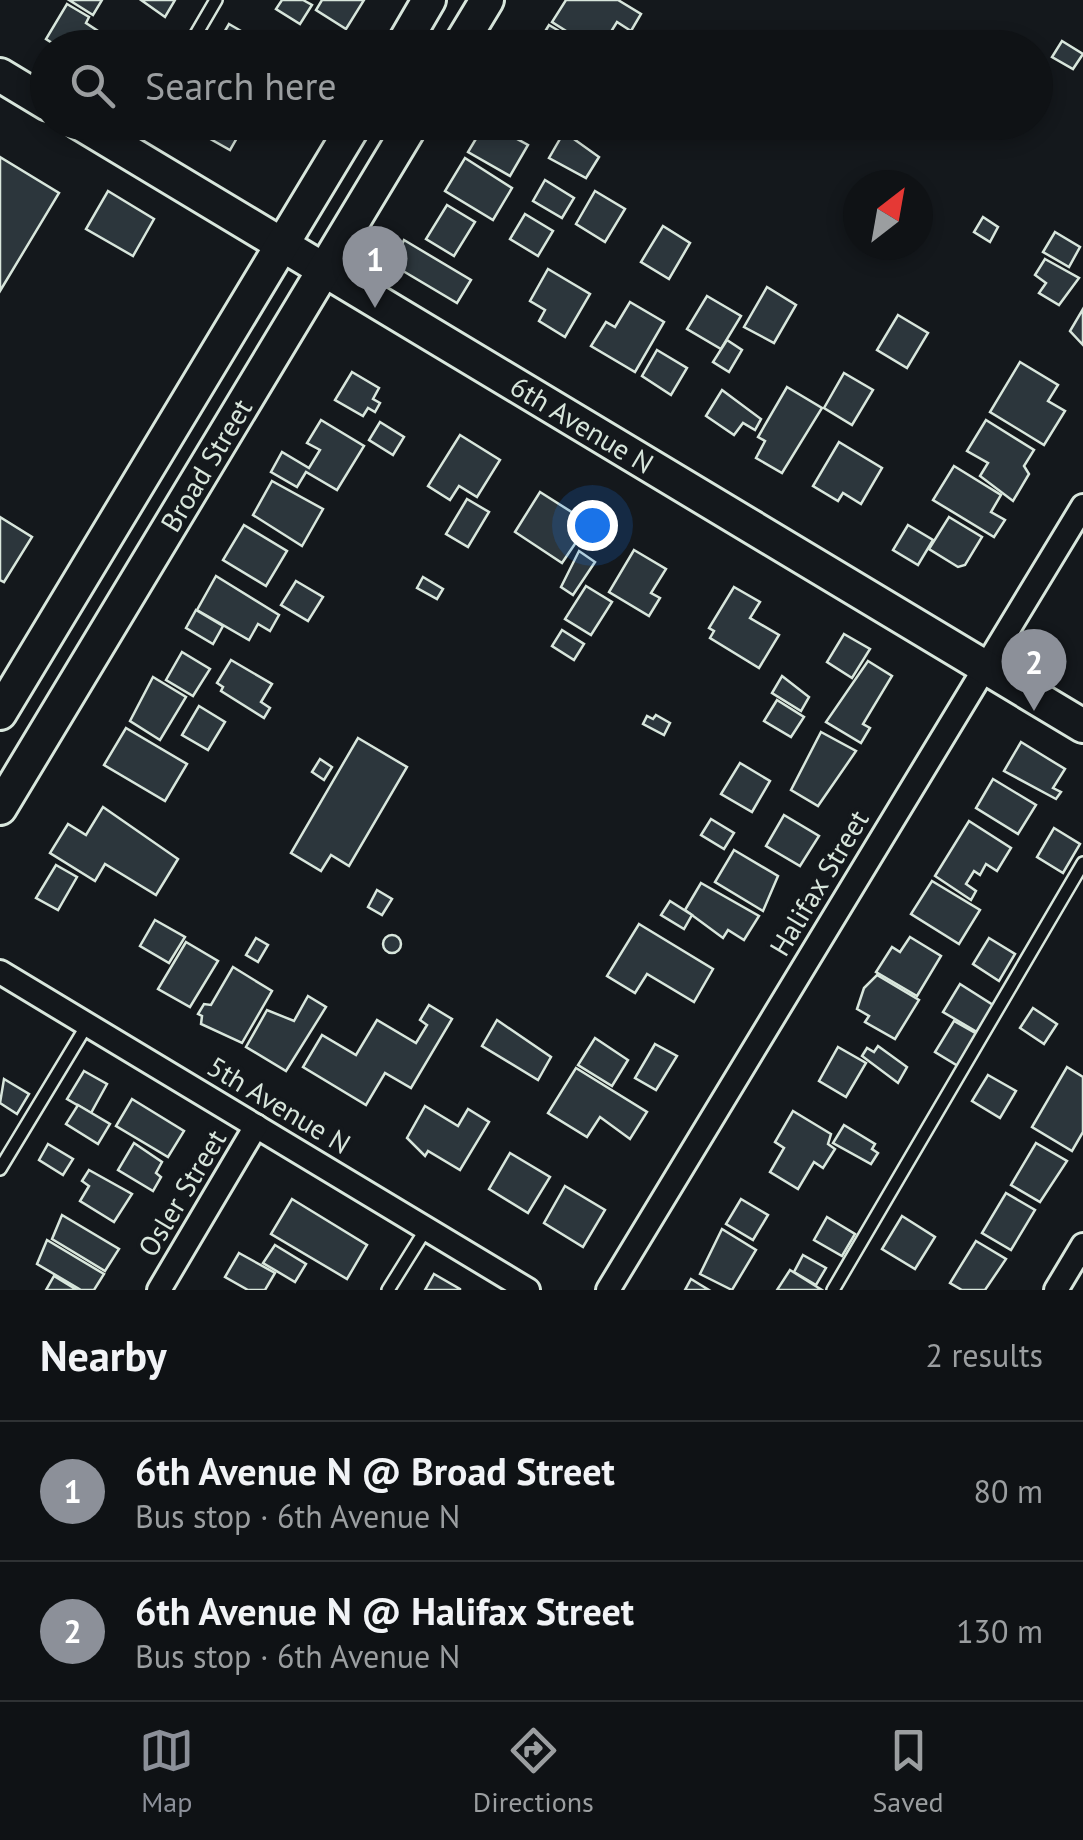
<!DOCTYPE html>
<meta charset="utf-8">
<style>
:root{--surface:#0f1215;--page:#181b1e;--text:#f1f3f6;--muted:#9b9ea0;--line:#2f3234;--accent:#8c9099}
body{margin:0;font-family:"PT Sans",sans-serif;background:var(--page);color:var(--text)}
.compass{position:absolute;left:843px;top:170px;width:90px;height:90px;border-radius:50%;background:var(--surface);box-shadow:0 5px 15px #0003;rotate:31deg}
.you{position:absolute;left:592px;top:525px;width:35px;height:35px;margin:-25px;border:8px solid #fff;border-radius:50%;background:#1a73e8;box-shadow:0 0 0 15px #1a73e833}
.badge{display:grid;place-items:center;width:65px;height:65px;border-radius:50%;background:var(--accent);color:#fff;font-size:32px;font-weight:700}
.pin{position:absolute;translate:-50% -82px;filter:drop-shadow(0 2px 5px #0008)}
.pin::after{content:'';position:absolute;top:52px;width:35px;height:30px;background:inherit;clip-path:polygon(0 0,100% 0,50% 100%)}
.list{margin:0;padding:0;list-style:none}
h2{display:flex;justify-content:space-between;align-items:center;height:130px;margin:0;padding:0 40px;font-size:42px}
h2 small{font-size:32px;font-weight:400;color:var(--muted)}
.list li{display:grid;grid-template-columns:65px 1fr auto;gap:30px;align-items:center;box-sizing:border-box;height:140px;padding:0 40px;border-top:2px solid var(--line)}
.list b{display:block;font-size:38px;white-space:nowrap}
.list p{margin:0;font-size:32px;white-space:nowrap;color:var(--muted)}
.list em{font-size:32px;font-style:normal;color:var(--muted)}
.icon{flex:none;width:55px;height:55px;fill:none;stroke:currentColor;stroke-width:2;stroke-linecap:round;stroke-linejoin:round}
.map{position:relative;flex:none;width:1083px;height:1290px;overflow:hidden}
.search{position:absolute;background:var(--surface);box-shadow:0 5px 15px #0003;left:30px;right:30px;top:30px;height:110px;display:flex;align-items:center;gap:25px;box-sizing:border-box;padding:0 35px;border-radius:55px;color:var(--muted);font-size:38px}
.sheet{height:410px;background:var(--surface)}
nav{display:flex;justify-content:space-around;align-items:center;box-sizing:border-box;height:140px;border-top:2px solid var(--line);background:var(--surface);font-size:28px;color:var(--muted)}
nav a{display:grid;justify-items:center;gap:5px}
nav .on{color:var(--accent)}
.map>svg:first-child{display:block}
.building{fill:#2c363c;stroke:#d8e6dc;stroke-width:2.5}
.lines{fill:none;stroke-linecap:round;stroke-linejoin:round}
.lane-casing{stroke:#d8e6dc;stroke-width:16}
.street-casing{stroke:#d8e6dc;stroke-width:28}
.secondary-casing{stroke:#d8e6dc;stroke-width:38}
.lane{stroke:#14181c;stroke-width:11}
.street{stroke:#14181c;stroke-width:22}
.secondary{stroke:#14181c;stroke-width:32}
.labels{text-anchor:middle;stroke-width:8;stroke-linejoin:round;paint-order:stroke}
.street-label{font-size:28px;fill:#d8e6dc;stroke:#14181c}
</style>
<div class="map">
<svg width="1083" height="1290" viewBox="0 0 1083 1290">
<rect width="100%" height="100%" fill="#14181c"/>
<!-- building -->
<g class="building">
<path d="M69,0H102L93,15Z"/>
<path d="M141,0H175L165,17Z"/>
<path d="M282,0H303L312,5L300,24L276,9Z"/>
<path d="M322,0H364L346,29L316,10Z"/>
<path d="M566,0H618L641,14L631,31L617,22L601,48H593L552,22Z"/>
<path d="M67,4L89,17L86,23L124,48H60L46,39Z"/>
<path d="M229,24L255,39L250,48H215Z"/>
<path d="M549,25L588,48H535Z"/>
<path d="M301,36L321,48H294Z"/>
<path d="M1062,41L1083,54L1073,69L1052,57Z"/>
<path d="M204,122H246L230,150L198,132Z"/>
<path d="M486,122L528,145L510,176L468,152Z"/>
<path d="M564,132L599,157L586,178L549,158Z"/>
<path d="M0,157L59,193L0,291Z"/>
<path d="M465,158L512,188L493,220L445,191Z"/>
<path d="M545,180L574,198L562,218L533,201Z"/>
<path d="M108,191L154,219L133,256L86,229Z"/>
<path d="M595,191L625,209L605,242L576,224Z"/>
<path d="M447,205L475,222L454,256L426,239Z"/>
<path d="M525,214L553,231L538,256L510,239Z"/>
<path d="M983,217L998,227L990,242L974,232Z"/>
<path d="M663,226L690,243L669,279L641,262Z"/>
<path d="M1055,232L1080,247L1069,267L1043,252Z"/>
<path d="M404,240L471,280L457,303L393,265Z"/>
<path d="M1045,259L1079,278L1059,305L1039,293L1046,283L1035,275Z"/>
<path d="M548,269L590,294L565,337L539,321L545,310L530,301Z"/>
<path d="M767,287L796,305L774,343L744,327Z"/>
<path d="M707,296L741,316L721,349L687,329Z"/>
<path d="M630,302L664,322L635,372L591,346L606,322L615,327Z"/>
<path d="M1083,309V345L1070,331Z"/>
<path d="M898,315L928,333L907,368L877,350Z"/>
<path d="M727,340L742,350L729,372L713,362Z"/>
<path d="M657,350L687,368L671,395L642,376Z"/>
<path d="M1020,362L1058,385L1048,401L1065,411L1044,445L990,412Z"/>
<path d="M352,372L379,388L373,399L380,403L375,412L368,408L363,416L335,400Z"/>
<path d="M844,373L873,390L852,425L824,408Z"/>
<path d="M787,387L822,408L782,473L756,458L765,441L758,437Z"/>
<path d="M722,390L761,419L755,430L743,423L734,435L706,416Z"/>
<path d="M321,420L364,446L337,490L306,472L297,487L271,472L282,452L309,468L320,450L307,443Z"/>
<path d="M986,420L1034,450L1024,466L1029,474L1013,501L980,476L988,463L967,451Z"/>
<path d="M380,422L404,437L393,455L369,440Z"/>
<path d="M460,435L500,460L477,497L459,486L450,500L428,486Z"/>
<path d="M839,442L882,468L861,504L843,493L838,501L813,486Z"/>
<path d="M954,466L1001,495L991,512L1005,520L994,537L933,500Z"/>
<path d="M272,481L323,509L302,546L253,515Z"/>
<path d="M540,492L589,523L562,563L515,532Z"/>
<path d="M467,499L489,512L468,547L446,534Z"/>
<path d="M0,517L32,537L4,582L0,580Z"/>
<path d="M949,517L982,537L965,565L958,567L929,549Z"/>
<path d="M244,525L287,551L266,586L223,560Z"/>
<path d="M908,525L933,540L918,565L893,550Z"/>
<path d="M634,550L666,569L651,593L660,598L649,616L609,592Z"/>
<path d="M579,551L595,562L573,595L561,587Z"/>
<path d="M216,576L279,615L270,631L258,624L249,640L197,610Z"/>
<path d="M423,577L443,589L437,599L417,588Z"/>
<path d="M296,581L323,597L308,621L281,605Z"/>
<path d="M586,586L612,602L591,635L565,619Z"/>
<path d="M734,587L760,602L750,618L779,635L759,668L710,638L714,631L709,628Z"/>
<path d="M196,610L223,626L213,644L186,628Z"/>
<path d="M562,630L584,644L574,660L552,646Z"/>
<path d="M844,634L870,649L852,678L827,662Z"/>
<path d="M182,652L210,669L193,696L166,680Z"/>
<path d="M231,660L272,684L261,702L270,708L264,718L221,691L223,687L217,683Z"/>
<path d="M868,661L892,676L863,724L870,728L861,743L826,722Z"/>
<path d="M782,676L809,697L801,711L772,693Z"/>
<path d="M153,677L186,697L160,740L130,721Z"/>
<path d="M777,700L804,717L791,737L764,721Z"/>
<path d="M199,706L225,722L208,750L182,735Z"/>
<path d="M656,715L670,723L664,735L643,724L647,716L653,719Z"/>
<path d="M126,728L187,764L165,801L104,765Z"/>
<path d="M821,732L856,751L818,806L791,790Z"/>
<path d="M358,738L407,767L349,866L331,855L321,871L291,853Z"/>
<path d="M1021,742L1065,769L1053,788L1061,792L1056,799L1004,771Z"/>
<path d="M320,759L332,767L324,780L312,772Z"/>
<path d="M740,763L770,781L752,812L721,794Z"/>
<path d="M993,779L1036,805L1018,834L976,808Z"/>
<path d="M103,807L178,859L156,895L105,864L95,881L50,853L68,824L86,835Z"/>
<path d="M784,815L819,836L800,866L766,846Z"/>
<path d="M711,819L734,833L724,849L701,835Z"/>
<path d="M969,821L1011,848L997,871L986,864L980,875L974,871L966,884L976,891L971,900L935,876Z"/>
<path d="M1054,828L1080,844L1063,873L1037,857Z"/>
<path d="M734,850L778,876L763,911L715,882Z"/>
<path d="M56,865L77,877L58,910L36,898Z"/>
<path d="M932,881L980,910L959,944L911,914Z"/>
<path d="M701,883L759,916L744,940L728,930L723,938L685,910Z"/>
<path d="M377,890L392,899L382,915L368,907Z"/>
<path d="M670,901L692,915L684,929L661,915Z"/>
<path d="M155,920L185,937L169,963L140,946Z"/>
<path d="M639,924L713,969L694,1002L647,974L635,993L607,976Z"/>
<circle cx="392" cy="944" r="9"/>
<path d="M910,937L941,956L917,996L876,972L892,947L900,952Z"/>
<path d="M256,938L268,945L258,962L246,955Z"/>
<path d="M989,938L1015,954L999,981L973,964Z"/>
<path d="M186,942L218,961L190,1007L158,989Z"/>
<path d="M233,967L272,991L242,1043L201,1024L202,1016L198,1014L204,1004L211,1005Z"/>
<path d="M877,975L919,1000L895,1039L865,1022L869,1016L857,1009L864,988Z"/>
<path d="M960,984L993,1005L977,1032L943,1012Z"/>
<path d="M308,996L326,1007L286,1071L246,1047L267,1010L294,1021Z"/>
<path d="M429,1005L452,1019L411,1088L385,1073L366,1105L303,1067L322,1035L356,1055L377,1020L416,1043L427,1025L420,1020Z"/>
<path d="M1033,1008L1057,1024L1044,1044L1020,1028Z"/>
<path d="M497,1020L551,1057L538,1080L482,1046Z"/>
<path d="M954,1021L977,1034L958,1066L935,1052Z"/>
<path d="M595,1038L628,1060L612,1086L578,1065Z"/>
<path d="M655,1044L677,1056L656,1090L635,1078Z"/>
<path d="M878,1046L907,1067L898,1083L862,1056L867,1048L874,1052Z"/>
<path d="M838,1047L866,1063L846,1097L819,1081Z"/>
<path d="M1067,1067L1083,1077V1132L1072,1151L1032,1127Z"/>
<path d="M576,1068L647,1112L630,1139L600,1117L587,1137L548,1113Z"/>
<path d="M84,1071L107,1084L91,1113L67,1099Z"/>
<path d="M988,1075L1016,1091L1000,1118L972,1101Z"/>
<path d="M4,1079L29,1094L17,1114L0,1103Z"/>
<path d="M132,1099L184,1131L168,1157L116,1126Z"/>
<path d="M78,1105L110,1124L98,1144L66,1124Z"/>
<path d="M425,1106L458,1126L468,1109L489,1122L460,1170L428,1151L425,1156L407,1138Z"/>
<path d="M793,1111L831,1134L828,1144L835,1149L823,1168L814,1162L798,1189L770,1172L784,1148L775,1142Z"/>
<path d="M844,1125L875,1144L872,1149L878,1153L871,1164L833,1143Z"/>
<path d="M134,1143L162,1162L156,1173L161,1177L153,1191L118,1170Z"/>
<path d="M1036,1143L1067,1161L1040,1202L1011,1185Z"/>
<path d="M48,1144L73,1159L63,1175L39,1160Z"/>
<path d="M510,1153L550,1177L528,1213L489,1189Z"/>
<path d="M89,1170L132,1194L114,1222L80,1201L89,1186L82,1181Z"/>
<path d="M565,1186L605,1210L583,1247L544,1223Z"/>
<path d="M1006,1193L1035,1210L1011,1250L982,1233Z"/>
<path d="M292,1199L367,1245L347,1279L271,1234Z"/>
<path d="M741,1199L768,1215L753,1240L726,1224Z"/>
<path d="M62,1215L119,1249L105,1271L52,1239Z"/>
<path d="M902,1216L935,1237L915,1269L882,1249Z"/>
<path d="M827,1217L855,1234L842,1256L814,1240Z"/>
<path d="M722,1229L756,1250L732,1290L700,1274Z"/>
<path d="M47,1240L104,1274L94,1290H81L37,1264Z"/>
<path d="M976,1241L1006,1259L985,1290H962L950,1283Z"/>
<path d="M275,1245L306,1264L295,1282L263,1263Z"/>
<path d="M239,1253L275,1273L265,1290H248L225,1277Z"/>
<path d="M803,1255L826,1268L816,1285L794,1272Z"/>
<path d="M790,1270L822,1290H777Z"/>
<path d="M434,1274L460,1289V1290H425Z"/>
<path d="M54,1276L77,1290H46Z"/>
<path d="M691,1279L709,1290H685Z"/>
</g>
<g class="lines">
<!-- lane casing -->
<g class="lane-casing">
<g id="lane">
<path d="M188,48L216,0"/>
<path d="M128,147L143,122"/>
<path d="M0,1169L87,1025"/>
<path d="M388,1290L426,1229"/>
<path d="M833,1290L1083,863"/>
</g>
</g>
<!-- street casing -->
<g class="street-casing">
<g id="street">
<path d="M0,972L528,1290"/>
<path d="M159,1290L256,1126"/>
<path d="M608,1290L1083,506"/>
<path d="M1056,1290L1083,1245"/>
</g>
</g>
<!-- secondary casing -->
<g class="secondary-casing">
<g id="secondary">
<path d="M401,48L429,0"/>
<path d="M458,48L487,0"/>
<path d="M0,75L48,104"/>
<path id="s1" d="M78,122L1083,726"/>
<path d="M0,713L356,122"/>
<path id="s2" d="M0,808L413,122"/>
</g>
</g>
<!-- lane -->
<use href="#lane" class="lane"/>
<!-- street -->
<use href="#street" class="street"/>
<!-- secondary -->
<use href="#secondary" class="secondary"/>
</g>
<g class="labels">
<!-- street labels -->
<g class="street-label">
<text dy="10" stroke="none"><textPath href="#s1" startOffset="588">6th Avenue N</textPath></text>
<text dy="10" stroke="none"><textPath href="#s2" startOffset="400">Broad Street</textPath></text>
<text transform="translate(819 883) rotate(-59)" y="10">Halifax Street</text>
<text transform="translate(279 1105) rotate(31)" y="10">5th Avenue N</text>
<text transform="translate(182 1193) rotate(-59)" y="10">Osler Street</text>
</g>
</g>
</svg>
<svg class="compass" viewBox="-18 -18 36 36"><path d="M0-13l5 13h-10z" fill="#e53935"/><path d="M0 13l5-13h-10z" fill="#9b9ea0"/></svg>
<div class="you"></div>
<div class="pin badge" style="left:375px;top:308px">1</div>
<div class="pin badge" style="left:1034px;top:711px">2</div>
<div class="search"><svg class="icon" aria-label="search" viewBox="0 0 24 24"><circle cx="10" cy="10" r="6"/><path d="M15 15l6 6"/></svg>Search here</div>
</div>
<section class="sheet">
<h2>Nearby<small>2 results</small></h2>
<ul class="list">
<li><span class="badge">1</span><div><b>6th Avenue N @ Broad Street</b><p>Bus stop · 6th Avenue N</p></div><em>80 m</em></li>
<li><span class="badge">2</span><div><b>6th Avenue N @ Halifax Street</b><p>Bus stop · 6th Avenue N</p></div><em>130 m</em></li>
</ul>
</section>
<nav>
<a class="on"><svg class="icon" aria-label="map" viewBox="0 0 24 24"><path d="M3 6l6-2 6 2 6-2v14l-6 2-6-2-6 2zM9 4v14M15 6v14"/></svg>Map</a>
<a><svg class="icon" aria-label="directions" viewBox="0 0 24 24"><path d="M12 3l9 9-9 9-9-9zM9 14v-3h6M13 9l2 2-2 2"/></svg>Directions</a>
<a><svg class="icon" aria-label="saved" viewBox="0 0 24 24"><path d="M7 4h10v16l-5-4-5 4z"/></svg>Saved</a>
</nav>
